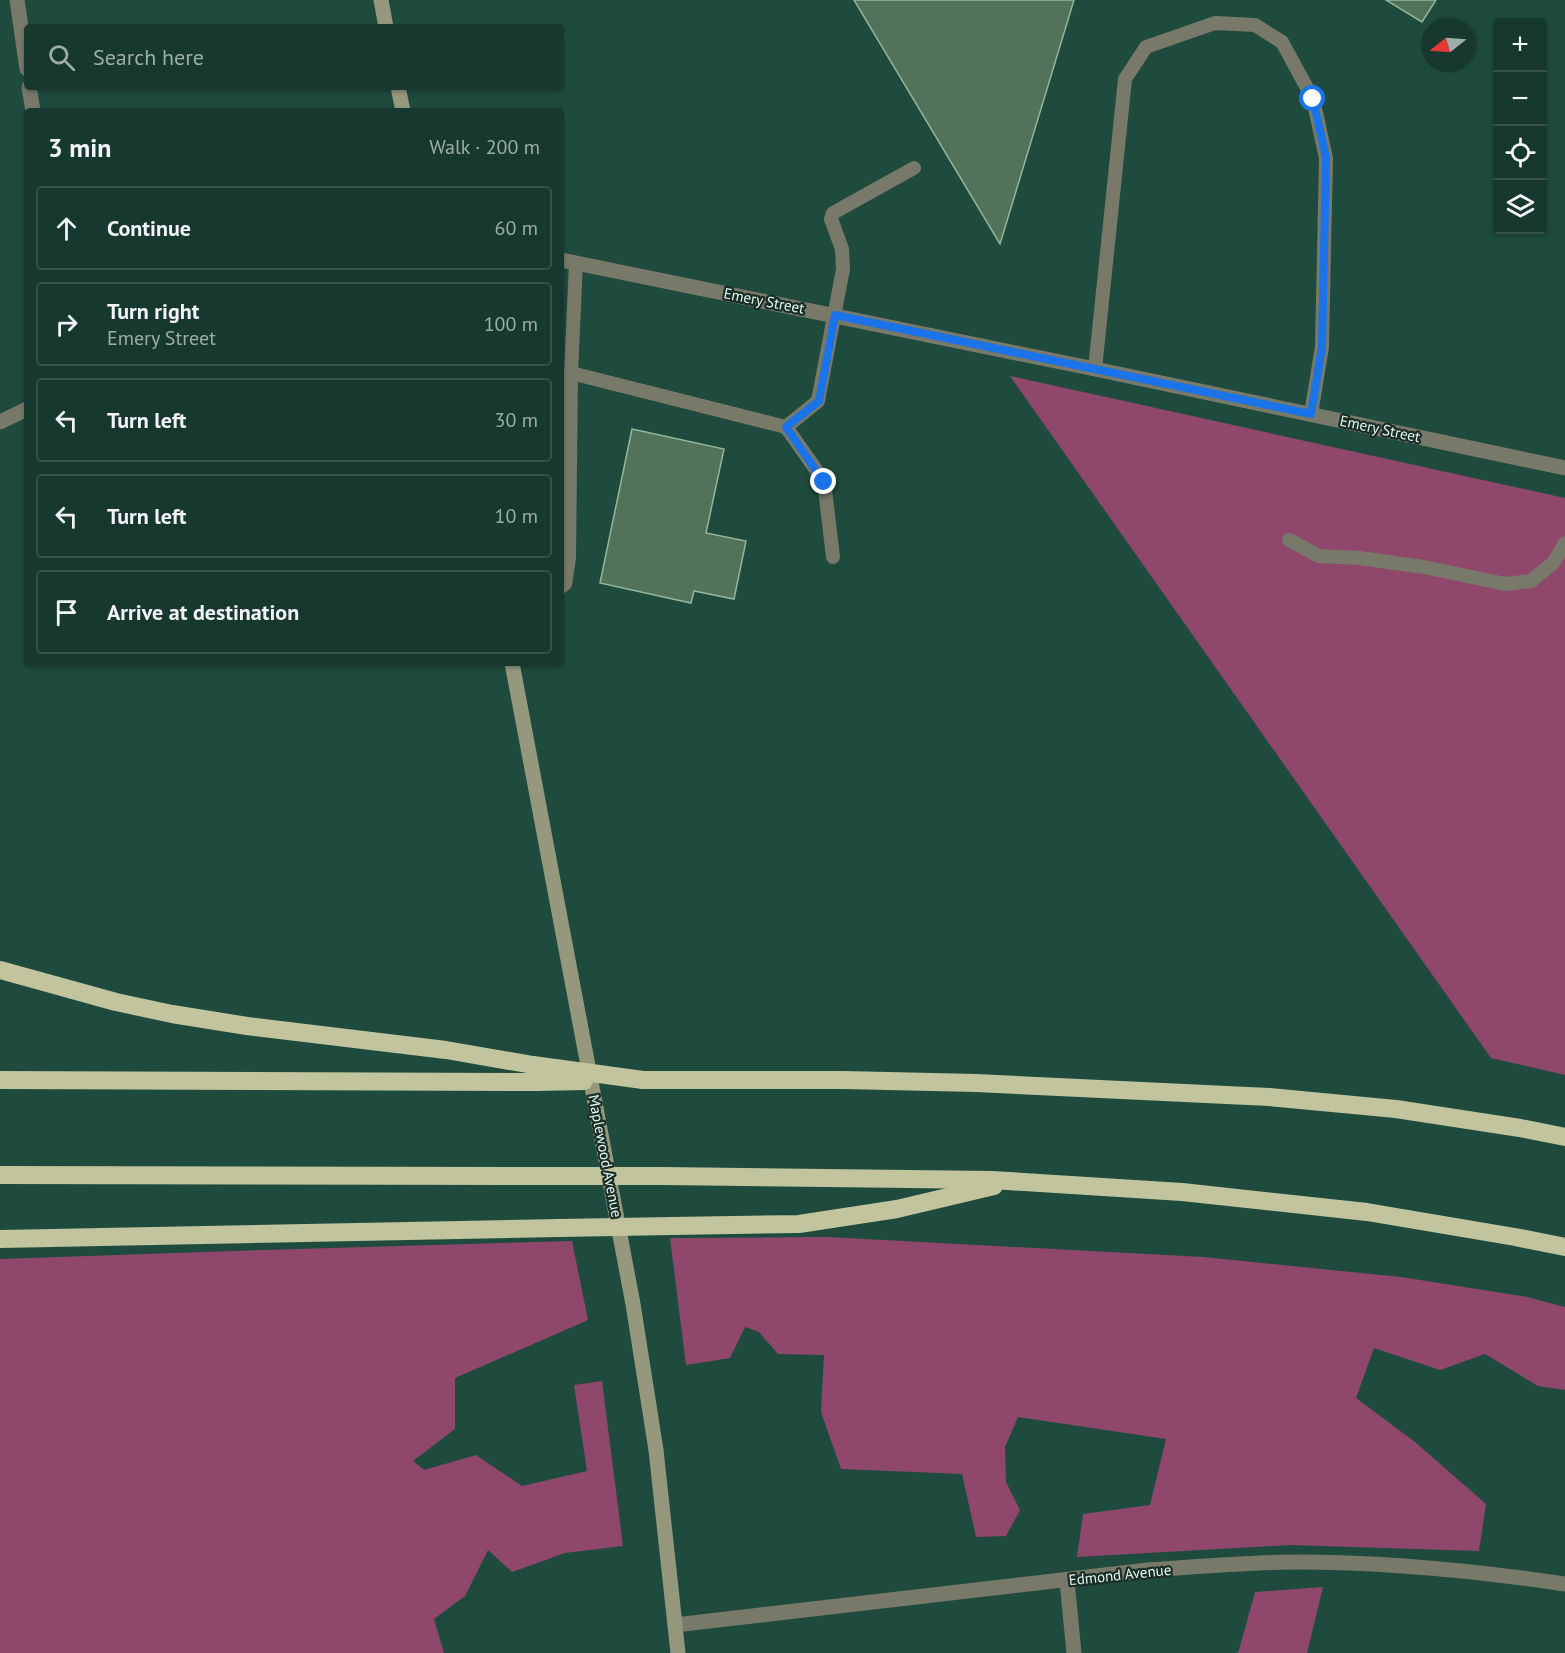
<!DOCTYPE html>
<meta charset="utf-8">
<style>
:root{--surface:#17382e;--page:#24433a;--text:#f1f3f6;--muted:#9eacaa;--line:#36524a}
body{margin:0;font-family:"PT Sans",sans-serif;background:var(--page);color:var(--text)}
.controls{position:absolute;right:18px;top:18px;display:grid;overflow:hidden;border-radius:6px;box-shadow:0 2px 4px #0004}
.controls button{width:54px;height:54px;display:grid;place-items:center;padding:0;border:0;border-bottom:2px solid var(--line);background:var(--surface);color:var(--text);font:30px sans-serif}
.compass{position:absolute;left:1421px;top:18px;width:54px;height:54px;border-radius:50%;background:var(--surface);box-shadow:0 2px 4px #0004;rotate:253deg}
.stop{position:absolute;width:18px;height:18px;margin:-14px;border:4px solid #1a73e8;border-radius:50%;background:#fff}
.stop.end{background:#1a73e8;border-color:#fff;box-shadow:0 2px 6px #0008}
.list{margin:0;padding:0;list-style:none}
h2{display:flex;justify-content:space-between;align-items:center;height:78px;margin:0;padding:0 24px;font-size:26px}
h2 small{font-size:20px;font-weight:400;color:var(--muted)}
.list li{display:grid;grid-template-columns:39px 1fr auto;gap:18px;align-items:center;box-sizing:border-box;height:84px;margin:0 12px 12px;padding:0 12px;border:2px solid var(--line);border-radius:6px}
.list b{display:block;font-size:22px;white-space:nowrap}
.list p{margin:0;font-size:20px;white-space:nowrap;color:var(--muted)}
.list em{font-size:20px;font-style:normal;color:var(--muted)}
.icon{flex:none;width:33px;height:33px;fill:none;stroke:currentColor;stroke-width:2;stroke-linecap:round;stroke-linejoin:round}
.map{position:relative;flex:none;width:1565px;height:1653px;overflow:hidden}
.search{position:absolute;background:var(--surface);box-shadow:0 2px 4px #0004;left:24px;top:24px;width:540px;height:66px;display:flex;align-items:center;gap:15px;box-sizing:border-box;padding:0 21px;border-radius:6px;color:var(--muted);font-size:22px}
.panel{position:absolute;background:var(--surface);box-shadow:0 2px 4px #0004;left:24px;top:108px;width:540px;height:558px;border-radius:6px}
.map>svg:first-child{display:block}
.green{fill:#8f486b}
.building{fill:#527259;stroke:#94b69a;stroke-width:1.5}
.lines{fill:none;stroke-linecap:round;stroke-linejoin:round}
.lane{stroke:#787969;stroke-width:14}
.street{stroke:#787969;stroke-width:15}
.secondary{stroke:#96987e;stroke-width:15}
.highway{stroke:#c1c49c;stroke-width:18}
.highway-bridge{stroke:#c1c49c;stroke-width:18}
.route{stroke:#1a73e8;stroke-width:8}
.labels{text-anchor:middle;stroke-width:4.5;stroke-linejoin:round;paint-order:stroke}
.street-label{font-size:15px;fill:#e3faf1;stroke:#1a2d26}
</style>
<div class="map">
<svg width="1565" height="1653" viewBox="0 0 1565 1653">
<rect width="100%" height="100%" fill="#1f4b3e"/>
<!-- green -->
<g class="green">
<path d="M1010,376L1565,498V1075L1491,1058Z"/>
<path d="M828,1237L1203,1257L1401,1277L1527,1297L1565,1307V1390L1538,1386L1485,1354L1440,1370L1374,1348L1356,1398L1415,1442L1486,1504L1479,1551L1291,1545L1077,1557L1083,1514L1150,1505L1166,1439L1018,1417L1005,1447L1006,1482L1020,1510L1006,1536L976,1537L962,1474L841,1469L821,1412L824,1355L778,1354L759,1332L745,1327L730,1358L686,1365L670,1238Z"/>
<path d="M572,1241L588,1320L455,1378V1429L413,1461L424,1470L476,1455L522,1486L587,1471L574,1385L602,1381L623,1546L565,1553L512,1572L488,1550L465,1596L434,1619L444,1653H0V1259L264,1250Z"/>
<path d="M1323,1587L1307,1653H1237L1239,1650L1255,1592Z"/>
</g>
<!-- building -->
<g class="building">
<path d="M854,0H1074L1000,244Z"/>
<path d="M1386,0H1436L1422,22Z"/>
<path d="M632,429L724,449L706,533L746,541L734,599L694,591L691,603L600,583Z"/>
</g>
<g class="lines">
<!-- lane -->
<g class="lane">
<path d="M1095,369L1125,79L1146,47L1215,23L1255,25L1282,42L1313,99L1326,158L1322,347L1311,414"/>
<path d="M571,373L786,427L818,401L843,269L842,249L831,219L833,213L914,168"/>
<path d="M786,427L824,481L833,557"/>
<path d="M1289,540L1319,556L1359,558L1424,567L1505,584L1531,581L1553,563L1565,543"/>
<path d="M561,587L565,584L569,559L571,373L576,263"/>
</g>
<!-- street -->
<g class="street">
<path d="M17,0L27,69"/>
<path d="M29,87L33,111"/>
<path d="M561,260L1095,369L1565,468"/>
<path d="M0,422L27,409"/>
<path d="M1067,1581L1074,1653"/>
<path d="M675,1625L1148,1570C1197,1567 1246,1562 1295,1562C1384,1562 1477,1571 1565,1584"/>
</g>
<!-- secondary -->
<g class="secondary">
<path d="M381,0L386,27"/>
<path d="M398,87L403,111"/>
<path d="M512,663L633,1304L656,1450L678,1653"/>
</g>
<!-- highway -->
<g class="highway">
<path d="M0,970L116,1002L172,1014L247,1026L446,1050L533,1065"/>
<path d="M0,1080L536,1082"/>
<path d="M643,1080H843L976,1083L1269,1097L1396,1109L1520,1128L1565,1137"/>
<path d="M0,1175L552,1176"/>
<path d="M663,1176L992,1180L1182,1192L1367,1212L1515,1237L1565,1247"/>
<path d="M672,1226L799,1224L897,1209L994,1186"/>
<path d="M0,1239L559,1228"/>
</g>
<!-- highway-bridge -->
<g class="highway-bridge">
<path d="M533,1065L643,1080"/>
<path d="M536,1082L584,1081"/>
<path d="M552,1176H663"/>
<path d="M559,1228L672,1226"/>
</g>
</g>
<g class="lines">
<!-- route -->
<path class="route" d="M824,482L786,427L819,401L835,315L1311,414L1322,347L1326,158L1313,99"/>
</g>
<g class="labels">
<!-- street labels -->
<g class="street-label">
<text transform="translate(764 301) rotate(11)" y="5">Emery Street</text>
<text transform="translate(1380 429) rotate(12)" y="5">Emery Street</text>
<text transform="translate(605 1156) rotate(79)" y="5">Maplewood Avenue</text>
<text transform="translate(1120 1575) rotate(-6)" y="5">Edmond Avenue</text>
</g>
</g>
</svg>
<div class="controls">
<button>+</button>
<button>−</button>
<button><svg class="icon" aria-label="locate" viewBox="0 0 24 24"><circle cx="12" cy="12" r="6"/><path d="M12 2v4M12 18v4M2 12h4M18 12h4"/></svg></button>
<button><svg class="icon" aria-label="layers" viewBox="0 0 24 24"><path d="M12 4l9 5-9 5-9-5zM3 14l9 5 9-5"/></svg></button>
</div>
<svg class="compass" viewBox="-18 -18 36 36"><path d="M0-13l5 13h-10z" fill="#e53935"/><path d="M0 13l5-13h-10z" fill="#9eacaa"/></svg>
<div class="stop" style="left:1313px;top:99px"></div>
<div class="stop end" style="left:824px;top:482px"></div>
<div class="search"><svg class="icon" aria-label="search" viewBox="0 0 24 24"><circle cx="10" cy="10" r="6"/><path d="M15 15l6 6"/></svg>Search here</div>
<section class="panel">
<h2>3 min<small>Walk · 200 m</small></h2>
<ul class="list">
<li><svg class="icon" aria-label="ahead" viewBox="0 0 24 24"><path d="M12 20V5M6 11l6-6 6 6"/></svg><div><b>Continue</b></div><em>60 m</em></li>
<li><svg class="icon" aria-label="right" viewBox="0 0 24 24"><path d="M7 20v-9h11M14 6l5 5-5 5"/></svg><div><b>Turn right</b><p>Emery Street</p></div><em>100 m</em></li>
<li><svg class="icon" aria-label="left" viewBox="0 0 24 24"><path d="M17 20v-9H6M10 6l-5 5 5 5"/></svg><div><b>Turn left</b></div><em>30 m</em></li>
<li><svg class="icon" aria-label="left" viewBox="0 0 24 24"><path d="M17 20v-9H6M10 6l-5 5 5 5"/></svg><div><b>Turn left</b></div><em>10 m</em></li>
<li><svg class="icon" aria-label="arrive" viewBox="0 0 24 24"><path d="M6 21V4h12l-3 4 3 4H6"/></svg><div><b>Arrive at destination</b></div></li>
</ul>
</section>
</div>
